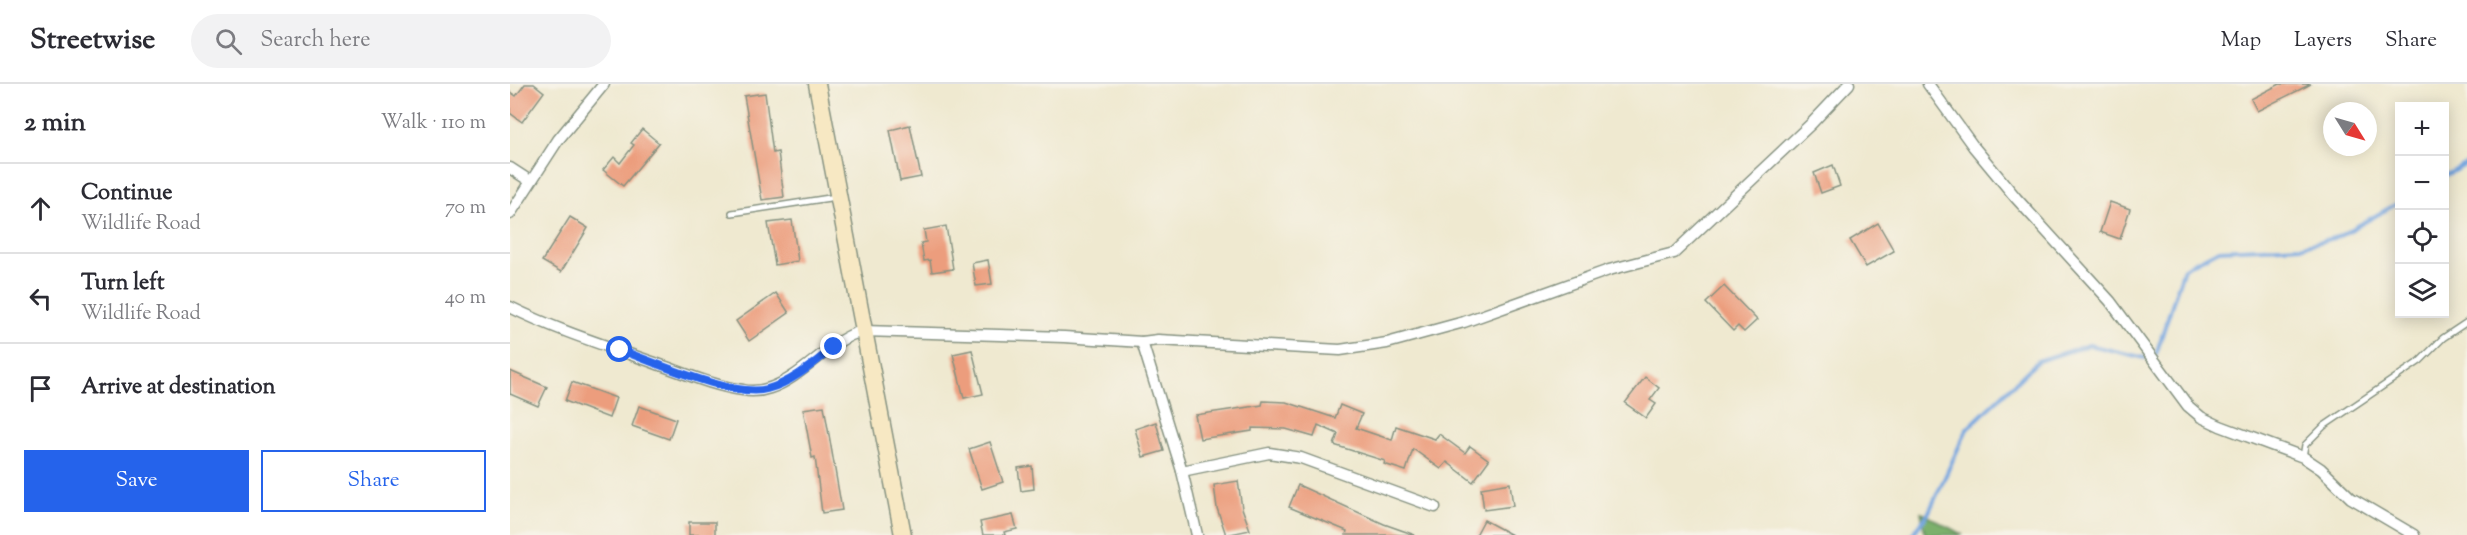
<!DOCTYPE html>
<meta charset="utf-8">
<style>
:root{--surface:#fff;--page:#f2f2f3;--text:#2b2b33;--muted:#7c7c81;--line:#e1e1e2;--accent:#2563eb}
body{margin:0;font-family:"Sorts Mill Goudy",serif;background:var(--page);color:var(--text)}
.controls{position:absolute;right:18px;top:18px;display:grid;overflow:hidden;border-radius:0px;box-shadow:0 3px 15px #0003}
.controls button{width:54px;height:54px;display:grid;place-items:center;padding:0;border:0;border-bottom:2px solid var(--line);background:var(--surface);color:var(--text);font:30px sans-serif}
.compass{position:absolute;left:1813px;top:18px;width:54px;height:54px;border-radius:50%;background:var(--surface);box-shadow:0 3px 15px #0003;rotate:127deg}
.stop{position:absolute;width:18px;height:18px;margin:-14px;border:4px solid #2563eb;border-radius:50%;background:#fff}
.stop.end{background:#2563eb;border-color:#fff;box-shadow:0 2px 6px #0008}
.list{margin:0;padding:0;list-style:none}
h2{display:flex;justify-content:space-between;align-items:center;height:78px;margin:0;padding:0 24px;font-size:26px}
h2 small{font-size:20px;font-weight:400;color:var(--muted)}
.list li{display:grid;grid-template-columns:39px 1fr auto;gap:18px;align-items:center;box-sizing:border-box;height:90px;padding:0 24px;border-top:2px solid var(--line)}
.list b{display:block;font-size:22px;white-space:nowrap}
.list p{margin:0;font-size:20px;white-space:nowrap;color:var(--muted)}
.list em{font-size:20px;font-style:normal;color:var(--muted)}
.actions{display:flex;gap:12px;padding:18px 24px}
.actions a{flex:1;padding:14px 0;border:2px solid var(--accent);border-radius:0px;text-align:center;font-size:21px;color:var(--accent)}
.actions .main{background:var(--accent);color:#fff}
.icon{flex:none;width:33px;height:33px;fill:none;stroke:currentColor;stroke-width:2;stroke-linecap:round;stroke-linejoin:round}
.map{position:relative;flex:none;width:1957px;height:451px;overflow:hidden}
header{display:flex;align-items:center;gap:36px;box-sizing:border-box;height:84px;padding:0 30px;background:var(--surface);border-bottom:2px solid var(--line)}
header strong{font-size:28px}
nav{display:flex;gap:33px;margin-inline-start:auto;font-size:21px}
.search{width:420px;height:54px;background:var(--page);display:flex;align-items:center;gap:15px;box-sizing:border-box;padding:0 21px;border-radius:33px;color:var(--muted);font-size:22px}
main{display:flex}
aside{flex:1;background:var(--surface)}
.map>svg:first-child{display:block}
.forest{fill:#7bb06c;stroke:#4d7650;stroke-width:1.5}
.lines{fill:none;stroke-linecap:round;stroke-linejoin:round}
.stream{stroke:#75a6e0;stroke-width:4}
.building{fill:#ec9d7d}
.service-casing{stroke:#879382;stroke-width:8}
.minor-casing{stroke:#879382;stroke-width:13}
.secondary-casing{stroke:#879382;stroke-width:19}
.service{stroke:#fff;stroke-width:5}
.minor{stroke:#fff;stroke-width:10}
.secondary{stroke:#f7e8c3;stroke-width:16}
.route{stroke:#2563eb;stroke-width:8}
</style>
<header>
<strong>Streetwise</strong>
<div class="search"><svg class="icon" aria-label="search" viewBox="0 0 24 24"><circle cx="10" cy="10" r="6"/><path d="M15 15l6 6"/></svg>Search here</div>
<nav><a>Map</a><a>Layers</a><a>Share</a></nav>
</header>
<main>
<aside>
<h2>2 min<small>Walk · 110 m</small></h2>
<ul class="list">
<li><svg class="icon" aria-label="ahead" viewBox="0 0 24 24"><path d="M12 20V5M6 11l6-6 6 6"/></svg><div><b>Continue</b><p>Wildlife Road</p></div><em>70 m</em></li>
<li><svg class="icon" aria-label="left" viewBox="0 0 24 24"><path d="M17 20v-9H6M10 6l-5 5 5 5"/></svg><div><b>Turn left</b><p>Wildlife Road</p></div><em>40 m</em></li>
<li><svg class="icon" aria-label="arrive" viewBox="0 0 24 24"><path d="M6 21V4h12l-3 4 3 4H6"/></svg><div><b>Arrive at destination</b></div></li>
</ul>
<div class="actions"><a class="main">Save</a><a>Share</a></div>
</aside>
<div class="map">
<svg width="1957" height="451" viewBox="0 0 1957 451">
<rect width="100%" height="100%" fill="#f7f3e8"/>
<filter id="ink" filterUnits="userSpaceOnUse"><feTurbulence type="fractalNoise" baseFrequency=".0167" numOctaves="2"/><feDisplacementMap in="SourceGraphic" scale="12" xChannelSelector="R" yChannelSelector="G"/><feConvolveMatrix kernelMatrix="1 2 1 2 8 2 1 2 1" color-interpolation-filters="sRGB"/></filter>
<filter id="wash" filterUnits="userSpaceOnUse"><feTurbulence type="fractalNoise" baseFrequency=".008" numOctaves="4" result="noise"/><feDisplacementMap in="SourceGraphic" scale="24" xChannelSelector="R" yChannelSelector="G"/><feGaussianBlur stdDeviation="1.35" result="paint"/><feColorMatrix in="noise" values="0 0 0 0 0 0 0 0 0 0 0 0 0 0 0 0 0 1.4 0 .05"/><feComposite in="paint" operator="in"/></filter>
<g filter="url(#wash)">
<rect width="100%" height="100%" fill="#efe9d0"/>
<!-- forest -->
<path class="forest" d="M1411,428L1453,451H1415Z"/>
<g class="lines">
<!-- stream -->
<g class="stream">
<path d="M1934,92L1957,80"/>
<path d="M1646,270L1674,184L1709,166L1793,162L1828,153L1890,118"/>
<path d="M1402,451L1418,430L1457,345L1528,277L1579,261L1635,274"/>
</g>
</g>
<g id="blocks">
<!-- building -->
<g class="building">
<path d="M15,0H24L34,8L12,38L0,29V8L6,12Z"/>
<path d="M1770,0H1801L1747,27L1741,15Z"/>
<path d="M255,9L263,69L268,68L274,113L252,116L234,12Z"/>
<path d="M400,41L411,93L390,97L380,46Z"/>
<path d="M132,45L149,59L113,102L93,86L104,73L110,79L124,61L121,59Z"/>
<path d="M1323,81L1330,102L1311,109L1304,89Z"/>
<path d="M1600,118L1620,125L1610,155L1590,148Z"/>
<path d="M60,133L78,144L51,188L32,177Z"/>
<path d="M282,136L288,177L265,181L258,139Z"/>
<path d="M1368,139L1384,167L1356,183L1340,156Z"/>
<path d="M436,142L443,185L422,188L420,176L414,177L411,159L416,158L414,146Z"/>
<path d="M478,176L482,200L466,202L462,179Z"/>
<path d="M1214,202L1247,236L1234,248L1228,242L1223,247L1196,219Z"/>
<path d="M266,209L279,229L239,257L226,237Z"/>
<path d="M462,266L473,310L454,314L443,270Z"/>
<path d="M0,287L37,303L28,322L0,310Z"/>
<path d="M1135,293L1149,304L1140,316L1146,320L1136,334L1115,319Z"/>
<path d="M62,298L106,314L99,334L55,317Z"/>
<path d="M753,317L776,318L825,334L830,321L852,330L846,344L882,356L886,342L925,355L929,350L955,369L960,362L979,376L963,398L937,378L931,385L903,365L896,387L874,380L875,377L824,361L828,350L808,341L804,353L776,345L742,344V347L690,355L685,331L752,321Z"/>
<path d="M129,322L166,335L159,355L122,342Z"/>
<path d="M314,322L332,426L312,429L305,373L302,374L293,325Z"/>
<path d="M646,338L654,367L633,373L625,345Z"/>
<path d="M480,358L493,398L472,405L459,365Z"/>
<path d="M522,382L524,405L511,407L508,384Z"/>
<path d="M728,397L732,424L740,446L716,451L707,424L704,401Z"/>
<path d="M1000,399L1003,422L974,426L971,404Z"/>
<path d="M788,401L874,440L905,451H836L837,447L779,423Z"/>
<path d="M503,431L507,445L494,448L495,451H473L470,438Z"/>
<path d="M974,436L1002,451H966Z"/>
<rect x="179" y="438" width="26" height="13"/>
</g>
</g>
</g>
<g filter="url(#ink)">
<use href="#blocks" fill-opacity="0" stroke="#879382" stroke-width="1.5"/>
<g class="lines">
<!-- service casing -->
<g class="service-casing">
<g id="service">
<path d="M222,129L326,113"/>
<path d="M1793,373L1795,361L1814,342L1910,277L1933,254L1957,238"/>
</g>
</g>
<!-- minor casing -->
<g class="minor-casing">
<g id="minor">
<path d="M1418,0L1463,62L1506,114L1600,217L1678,322L1691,333L1710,342L1793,373L1811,385L1841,414L1904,451"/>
<path d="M0,84L20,97"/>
<path d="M0,130L48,56L94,0"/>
<path d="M0,223C46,246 97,262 145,279C174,289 203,302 233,306C242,308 251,307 260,304C294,293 321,254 353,247L554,253L632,258L648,256L830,266L877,259L954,238L1099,186L1164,169L1301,40L1339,0"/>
<path d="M632,258L672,387L687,451"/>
<path d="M672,387L759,369L791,374L925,423"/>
</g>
</g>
<!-- secondary casing -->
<g class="secondary-casing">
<path id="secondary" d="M307,0L393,451"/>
</g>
<!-- service -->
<use href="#service" class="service"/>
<!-- minor -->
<use href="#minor" class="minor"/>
<!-- secondary -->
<use href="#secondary" class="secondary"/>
</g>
</g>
<g class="lines" filter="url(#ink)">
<!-- route -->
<path class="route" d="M110,266C145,278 223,314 257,305C283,298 304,279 324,263"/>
</g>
</svg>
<div class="controls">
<button>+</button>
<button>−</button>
<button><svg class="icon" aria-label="locate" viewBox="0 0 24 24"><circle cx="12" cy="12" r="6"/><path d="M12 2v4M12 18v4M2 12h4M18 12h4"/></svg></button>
<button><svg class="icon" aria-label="layers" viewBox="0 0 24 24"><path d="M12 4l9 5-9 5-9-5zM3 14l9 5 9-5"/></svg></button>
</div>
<svg class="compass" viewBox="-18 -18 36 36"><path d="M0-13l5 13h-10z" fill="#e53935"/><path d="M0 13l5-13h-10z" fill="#7c7c81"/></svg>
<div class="stop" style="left:110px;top:266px"></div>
<div class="stop end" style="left:324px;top:263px"></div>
</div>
</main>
